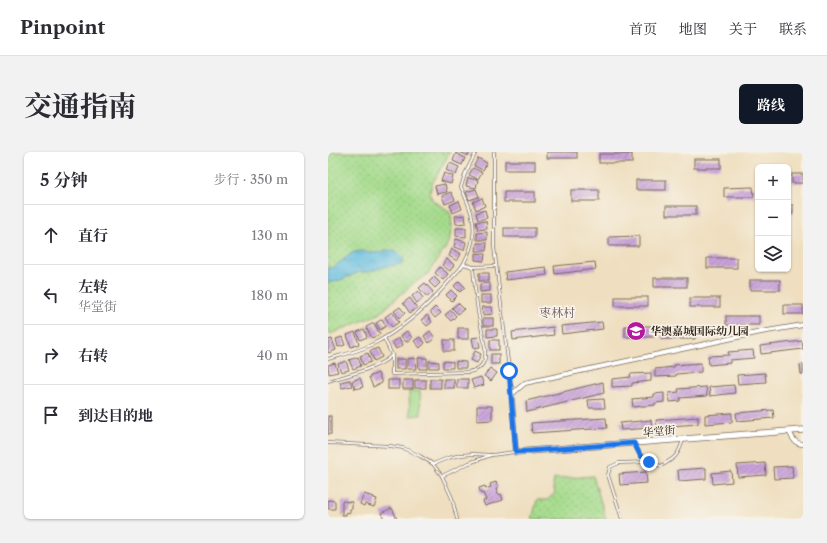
<!DOCTYPE html>
<html lang="zh">
<meta charset="utf-8">
<style>
:root{--surface:#fff;--page:#f2f2f3;--text:#2b2b33;--muted:#7c7c81;--line:#e1e1e2;--accent:#111827}
body{margin:0;font-family:"Libre Caslon Text","Noto Serif SC",serif;background:var(--page);color:var(--text)}
.controls{position:absolute;right:12px;top:12px;display:grid;overflow:hidden;border-radius:6px;box-shadow:0 1px 3px #0004}
.controls button{width:36px;height:36px;display:grid;place-items:center;padding:0;border:0;border-bottom:1px solid var(--line);background:var(--surface);color:var(--text);font:20px sans-serif}
.stop{position:absolute;width:12px;height:12px;margin:-9px;border:3px solid #1a73e8;border-radius:50%;background:#fff}
.stop.end{background:#1a73e8;border-color:#fff;box-shadow:0 1px 4px #0008}
.list{margin:0;padding:0;list-style:none}
h2{display:flex;justify-content:space-between;align-items:center;height:52px;margin:0;padding:0 16px;font-size:17px}
h2 small{font-size:13px;font-weight:400;color:var(--muted)}
.list li{display:grid;grid-template-columns:26px 1fr auto;gap:12px;align-items:center;box-sizing:border-box;height:60px;padding:0 16px;border-top:1px solid var(--line)}
.list b{display:block;font-size:15px;white-space:nowrap}
.list p{margin:0;font-size:13px;white-space:nowrap;color:var(--muted)}
.list em{font-size:13px;font-style:normal;color:var(--muted)}
.icon{flex:none;width:22px;height:22px;fill:none;stroke:currentColor;stroke-width:2;stroke-linecap:round;stroke-linejoin:round}
.map{position:relative;flex:none;width:475px;height:367px;overflow:hidden;border-radius:6px}
header{display:flex;align-items:center;gap:24px;box-sizing:border-box;height:56px;padding:0 20px;background:var(--surface);border-bottom:1px solid var(--line)}
header strong{font-size:19px}
nav{display:flex;gap:22px;margin-inline-start:auto;font-size:14px}
.intro{display:flex;align-items:center;justify-content:space-between;box-sizing:border-box;height:96px;padding:0 24px}
h1{margin:0;font-size:28px}
.button{padding:10px 18px;border-radius:6px;background:var(--accent);color:#fff;font-size:14px;font-weight:700}
main{display:flex;gap:24px;padding:0 24px}
aside{flex:1;background:var(--surface);border-radius:6px;box-shadow:0 1px 3px #0004}
.map>svg:first-child{display:block}
.grass{fill:url(#grass-dots);stroke:#708255}
.park{fill:#a4db8c;stroke:#708255}
.water{fill:url(#water-ripples);stroke:#4f7480}
.building{fill:url(#building-hatch)}
.lines{fill:none;stroke-linecap:round;stroke-linejoin:round}
.lane-casing{stroke:#7a6957;stroke-width:3.5}
.street-casing{stroke:#7a6957;stroke-width:5.5}
.secondary-casing{stroke:#7a6957;stroke-width:7}
.lane{stroke:#fff;stroke-width:2}
.street{stroke:#fff;stroke-width:4}
.secondary{stroke:#fff;stroke-width:5.5}
.route{stroke:#1a73e8;stroke-width:5}
.labels{text-anchor:middle;stroke-width:3.5;stroke-linejoin:round;paint-order:stroke}
.poi-label{font-size:11px;font-weight:bold;fill:#3b2a1e;stroke:#f7f3e8;text-anchor:start}
.street-label{font-size:11px;fill:#3b2a1e;stroke:#f7f3e8}
.neighbourhood-label{font-size:12px;fill:#6d5460;stroke:#f7f3e8}
</style>
<header>
<strong>Pinpoint</strong>
<nav><a>首页</a><a>地图</a><a>关于</a><a>联系</a></nav>
</header>
<div class="intro"><h1>交通指南</h1><a class="button">路线</a></div>
<main>
<aside>
<h2>5 分钟<small>步行 · 350 m</small></h2>
<ul class="list">
<li><svg class="icon" aria-label="ahead" viewBox="0 0 24 24"><path d="M12 20V5M6 11l6-6 6 6"/></svg><div><b>直行</b></div><em>130 m</em></li>
<li><svg class="icon" aria-label="left" viewBox="0 0 24 24"><path d="M17 20v-9H6M10 6l-5 5 5 5"/></svg><div><b>左转</b><p>华堂街</p></div><em>180 m</em></li>
<li><svg class="icon" aria-label="right" viewBox="0 0 24 24"><path d="M7 20v-9h11M14 6l5 5-5 5"/></svg><div><b>右转</b></div><em>40 m</em></li>
<li><svg class="icon" aria-label="arrive" viewBox="0 0 24 24"><path d="M6 21V4h12l-3 4 3 4H6"/></svg><div><b>到达目的地</b></div></li>
</ul>
</aside>
<div class="map">
<svg width="475" height="367" viewBox="0 0 475 367">
<defs>
<pattern id="grass-dots" width="8" height="8" patternUnits="userSpaceOnUse"><rect width="8" height="8" fill="#a4db8c"/><path d="M2 2h.1M6 6h.1" fill="none" stroke="#8ebc78" stroke-width="1.8" stroke-linecap="round"/></pattern>
<pattern id="water-ripples" width="26" height="14" patternUnits="userSpaceOnUse"><rect width="26" height="14" fill="#63bee1"/><path d="M2 4q2-2 4 0t4 0M15 11q2-2 4 0t4 0" fill="none" stroke="#539bb6"/></pattern>
<pattern id="building-hatch" width="6" height="6" patternUnits="userSpaceOnUse"><rect width="6" height="6" fill="#c9a2da"/><path d="M-1 1l2-2M0 6l6-6M5 7l2-2" fill="none" stroke="#a484b0"/></pattern>
</defs>
<rect width="100%" height="100%" fill="#f7f3e8"/>
<filter id="ink" filterUnits="userSpaceOnUse"><feTurbulence type="fractalNoise" baseFrequency=".025" numOctaves="2"/><feDisplacementMap in="SourceGraphic" scale="8" xChannelSelector="R" yChannelSelector="G"/><feConvolveMatrix kernelMatrix="1 2 1 2 8 2 1 2 1" color-interpolation-filters="sRGB"/></filter>
<filter id="wash" filterUnits="userSpaceOnUse"><feTurbulence type="fractalNoise" baseFrequency=".012" numOctaves="4" result="noise"/><feDisplacementMap in="SourceGraphic" scale="16" xChannelSelector="R" yChannelSelector="G"/><feGaussianBlur stdDeviation="0.9" result="paint"/><feColorMatrix in="noise" values="0 0 0 0 0 0 0 0 0 0 0 0 0 0 0 0 0 1.4 0 .05"/><feComposite in="paint" operator="in"/></filter>
<g filter="url(#wash)">
<rect width="100%" height="100%" fill="#efdfc0"/>
<!-- grass -->
<g class="grass">
<path d="M0,0H122L104,32L102,42L105,49L120,58L123,63L124,75L121,91L99,123L87,130L51,162L0,183Z"/>
<path d="M265,324L278,367H204L209,348H219L227,341L225,333L226,327Z"/>
</g>
<!-- park -->
<path class="park" d="M81,239H92L93,263L82,264Z"/>
<!-- water -->
<path class="water" d="M58,98C66,98 71,101 76,107L75,110L72,112L55,115L41,120H32L10,129L0,131V117L7,114L24,101L31,99L51,101Z"/>
<g id="blocks">
<!-- building -->
<g class="building">
<path d="M132,0H142L140,4Z"/>
<rect x="219" y="0" width="30" height="6"/>
<path d="M128,1L137,6L134,13L125,9Z"/>
<rect x="271" y="2" width="33" height="9"/>
<path d="M150,6L159,11L155,18L146,14Z"/>
<rect x="366" y="7" width="27" height="9"/>
<rect x="177" y="9" width="30" height="9"/>
<path d="M122,11L131,15L128,23L118,18Z"/>
<path d="M145,16L154,20L150,27L141,23Z"/>
<path d="M116,21L125,24L123,32L113,29Z"/>
<rect x="464" y="22" width="11" height="9"/>
<path d="M140,26L150,28L148,36L138,34Z"/>
<rect x="308" y="28" width="30" height="10"/>
<path d="M117,32L119,40L109,42L107,34Z"/>
<path d="M425,35L426,45H396V36Z"/>
<path d="M148,37L151,45L141,48L138,40Z"/>
<rect x="243" y="38" width="28" height="11"/>
<path d="M123,40L127,48L117,52L114,44Z"/>
<rect x="176" y="40" width="31" height="10"/>
<path d="M154,46L157,54L148,58L145,50Z"/>
<path d="M131,49L134,57L125,61L122,53Z"/>
<rect x="460" y="53" width="5" height="9"/>
<rect x="338" y="54" width="30" height="9"/>
<path d="M157,58L159,66L150,68L148,61Z"/>
<path d="M137,63L138,71L128,72L127,64Z"/>
<path d="M158,69L159,77L150,78L148,70Z"/>
<path d="M128,76H138V85L128,84Z"/>
<rect x="176" y="76" width="31" height="9"/>
<path d="M159,80V88H149V81Z"/>
<path d="M311,84V94H281V85Z"/>
<path d="M128,87L138,90L136,98L126,95Z"/>
<path d="M149,91H159L158,99H148Z"/>
<path d="M124,97L133,102L129,109L121,104Z"/>
<path d="M147,101L157,102L156,109L147,108Z"/>
<rect x="379" y="106" width="30" height="10"/>
<path d="M119,107L126,113L122,119L114,113Z"/>
<path d="M267,110L268,117L227,122L226,114Z"/>
<path d="M112,115L120,122L115,128L107,121Z"/>
<path d="M218,115L219,123L178,128L177,120Z"/>
<rect x="151" y="121" width="10" height="8"/>
<path d="M106,125L112,131L107,136L101,130Z"/>
<rect x="326" y="126" width="33" height="9"/>
<rect x="422" y="128" width="30" height="10"/>
<path d="M131,129L137,135L132,140L126,134Z"/>
<path d="M97,131L105,140L99,145L91,136Z"/>
<path d="M162,131V139L152,140V132Z"/>
<path d="M123,138L129,144L124,149L118,143Z"/>
<path d="M90,139L95,146L89,151L84,144Z"/>
<rect x="153" y="143" width="10" height="8"/>
<rect x="287" y="145" width="33" height="9"/>
<path d="M82,146L89,156L82,161L75,151Z"/>
<rect x="362" y="146" width="30" height="9"/>
<path d="M130,151L136,157L130,162L124,156Z"/>
<rect x="456" y="153" width="19" height="9"/>
<path d="M72,155L77,161L71,166L66,159Z"/>
<path d="M107,155L113,161L107,166L102,160Z"/>
<path d="M154,155H164L165,162L155,163Z"/>
<path d="M123,158L128,164L123,169L117,163Z"/>
<path d="M64,160L71,170L64,175L57,165Z"/>
<path d="M99,163L104,170L99,174L93,168Z"/>
<rect x="398" y="164" width="33" height="9"/>
<rect x="155" y="166" width="10" height="8"/>
<path d="M54,167L58,174L52,178L48,171Z"/>
<path d="M274,170L275,177L234,182L233,174Z"/>
<path d="M46,171L52,182L44,186L38,175Z"/>
<rect x="297" y="174" width="30" height="11"/>
<path d="M225,175L226,183L185,188L184,180Z"/>
<rect x="130" y="176" width="10" height="11"/>
<path d="M36,177L39,185L32,188L29,180Z"/>
<path d="M159,177H169V184L159,185Z"/>
<path d="M367,177V187H334V178Z"/>
<path d="M79,179L84,186L78,190L73,184Z"/>
<path d="M102,179L107,186L101,191L96,184Z"/>
<path d="M27,180L31,192L23,195L19,183Z"/>
<path d="M14,185L17,193L10,195L8,187Z"/>
<path d="M92,185L97,191L92,196L86,189Z"/>
<path d="M150,185L152,195L146,196L144,186Z"/>
<path d="M71,186L75,193L68,197L64,190Z"/>
<path d="M4,187L8,198L0,201V188Z"/>
<rect x="116" y="188" width="10" height="11"/>
<rect x="162" y="188" width="9" height="10"/>
<path d="M474,189L475,197L433,202L432,194Z"/>
<path d="M50,196L54,205L46,209L42,199Z"/>
<path d="M425,198L426,206L402,208V211L381,213L380,204L401,203L400,200Z"/>
<path d="M147,199L153,202L149,211L143,208Z"/>
<path d="M40,201L43,210L35,213L32,204Z"/>
<rect x="163" y="202" width="8" height="10"/>
<path d="M30,205L33,214L25,217L21,208Z"/>
<path d="M87,206L88,217H79V207Z"/>
<path d="M90,206H99V217H91Z"/>
<rect x="68" y="207" width="9" height="10"/>
<path d="M18,209L21,218L13,220L10,212Z"/>
<path d="M101,209L111,210V216H101Z"/>
<path d="M115,209L125,210V216H115Z"/>
<path d="M128,209L138,210V216H128Z"/>
<path d="M7,211L10,220L1,222L0,213Z"/>
<path d="M373,211V220L348,222V224L327,225V217L346,215V213Z"/>
<path d="M475,212V222H473L472,213Z"/>
<path d="M162,216L169,221L163,229L156,224Z"/>
<path d="M50,221L54,231L45,235L41,225Z"/>
<path d="M323,221V229L304,231V234L284,235V227L303,225L302,222Z"/>
<path d="M437,221L438,230L410,232L409,223Z"/>
<path d="M153,225L156,233L146,236L143,228Z"/>
<path d="M32,226L35,235L27,237L24,229Z"/>
<rect x="102" y="227" width="11" height="9"/>
<rect x="116" y="227" width="10" height="9"/>
<rect x="129" y="227" width="11" height="9"/>
<path d="M22,228L24,234L14,236L12,230Z"/>
<rect x="60" y="228" width="11" height="9"/>
<rect x="75" y="228" width="10" height="9"/>
<rect x="87" y="228" width="11" height="8"/>
<path d="M275,230L276,241L199,260L198,249Z"/>
<path d="M406,233L407,241L382,244L381,235Z"/>
<path d="M378,235L379,244L352,246V249L342,250L341,241L351,240L350,237Z"/>
<path d="M336,241V250L327,251V253L305,255L304,247L326,245V242Z"/>
<path d="M276,247L277,256H261L260,248Z"/>
<path d="M149,254H164V268L149,269Z"/>
<path d="M445,258L446,266L409,269L408,261Z"/>
<path d="M404,261V270L377,272V263Z"/>
<rect x="0" y="264" width="3" height="18"/>
<path d="M370,265V272L329,275L328,268Z"/>
<path d="M278,266L279,276L204,281L203,271Z"/>
<path d="M323,268L324,276L293,278L292,271Z"/>
<path d="M437,311L438,323L410,325L409,313Z"/>
<path d="M464,314L465,326L446,327L445,315Z"/>
<path d="M378,316V327L351,329L350,318Z"/>
<path d="M403,319L404,330L385,332L384,321Z"/>
<path d="M318,320L319,331L292,333L291,322Z"/>
<path d="M168,330L170,336L168,337L170,343L173,342L175,348L157,354L155,349L158,348L155,341L153,342L151,336L157,334L158,337L163,335L162,332Z"/>
<path d="M36,342L46,345V346L49,347L46,355L37,352L36,354L32,352Z"/>
<path d="M0,348L7,349V357H0Z"/>
<path d="M14,349L24,350V357H22V361L18,360V363H14Z"/>
<path d="M64,356L69,367H56L53,361Z"/>
</g>
</g>
</g>
<g filter="url(#ink)">
<use href="#blocks" fill-opacity="0" stroke="#7a6957" stroke-width="1"/>
<g class="lines">
<!-- lane casing -->
<g class="lane-casing">
<g id="lane">
<path d="M166,0V95L183,234"/>
<path d="M136,112L145,115L168,114"/>
<path d="M56,186L64,203V222L139,220C148,219 155,215 157,206C159,196 152,172 150,160C148,145 146,130 145,115"/>
<path d="M0,207C14,203 28,200 41,194C73,179 100,154 123,127C127,122 133,117 136,111C140,103 144,94 145,85C148,67 140,51 133,35L137,22L148,0"/>
<path d="M0,229C17,224 51,216 63,204"/>
<path d="M0,291L62,294L75,296L92,304L105,312L114,324L124,346L129,367"/>
<path d="M307,292L312,303L321,310L333,314C347,306 350,304 355,288"/>
<path d="M105,312L120,306L133,303L145,302L164,303L187,300"/>
<path d="M114,324L141,311L163,303"/>
<path d="M294,367L280,323L282,315L291,311L321,310"/>
</g>
</g>
<!-- street casing -->
<g class="street-casing">
<g id="street">
<path d="M183,235L188,300"/>
<path d="M184,242L197,231L433,180L475,173"/>
<path d="M461,279C464,285 466,292 475,292"/>
</g>
</g>
<!-- secondary casing -->
<g class="secondary-casing">
<path id="secondary" d="M188,300L475,278"/>
</g>
<!-- lane -->
<use href="#lane" class="lane"/>
<!-- street -->
<use href="#street" class="street"/>
<!-- secondary -->
<use href="#secondary" class="secondary"/>
</g>
</g>
<g class="lines" filter="url(#ink)">
<!-- route -->
<path class="route" d="M181,219L188,300L306,291L312,303L321,310"/>
</g>
<!-- icons -->
<defs>
<g id="school-disc" transform="scale(1)"><circle r="9.5" fill="#b5179e" stroke="#f7f3e8"/><path d="M0-5L7-2L0 1L-7-2ZM-4 1L0 2.5L4 1V4Q0 6-4 4Z" fill="#fff"/></g>
</defs>
<g fill-rule="evenodd">
<use href="#school-disc" x="308" y="179"/>
</g>
<g class="labels">
<!-- poi labels -->
<g class="poi-label">
<text x="322" y="183">华澳嘉城国际幼儿园</text>
</g>
<!-- street labels -->
<g class="street-label">
<text transform="translate(331 279) rotate(-5)" y="4">华堂街</text>
</g>
<!-- neighbourhood labels -->
<g class="neighbourhood-label">
<text x="229" y="165">枣林村</text>
</g>
</g>
</svg>
<div class="controls">
<button>+</button>
<button>−</button>
<button><svg class="icon" aria-label="layers" viewBox="0 0 24 24"><path d="M12 4l9 5-9 5-9-5zM3 14l9 5 9-5"/></svg></button>
</div>
<div class="stop" style="left:181px;top:219px"></div>
<div class="stop end" style="left:321px;top:310px"></div>
</div>
</main>
